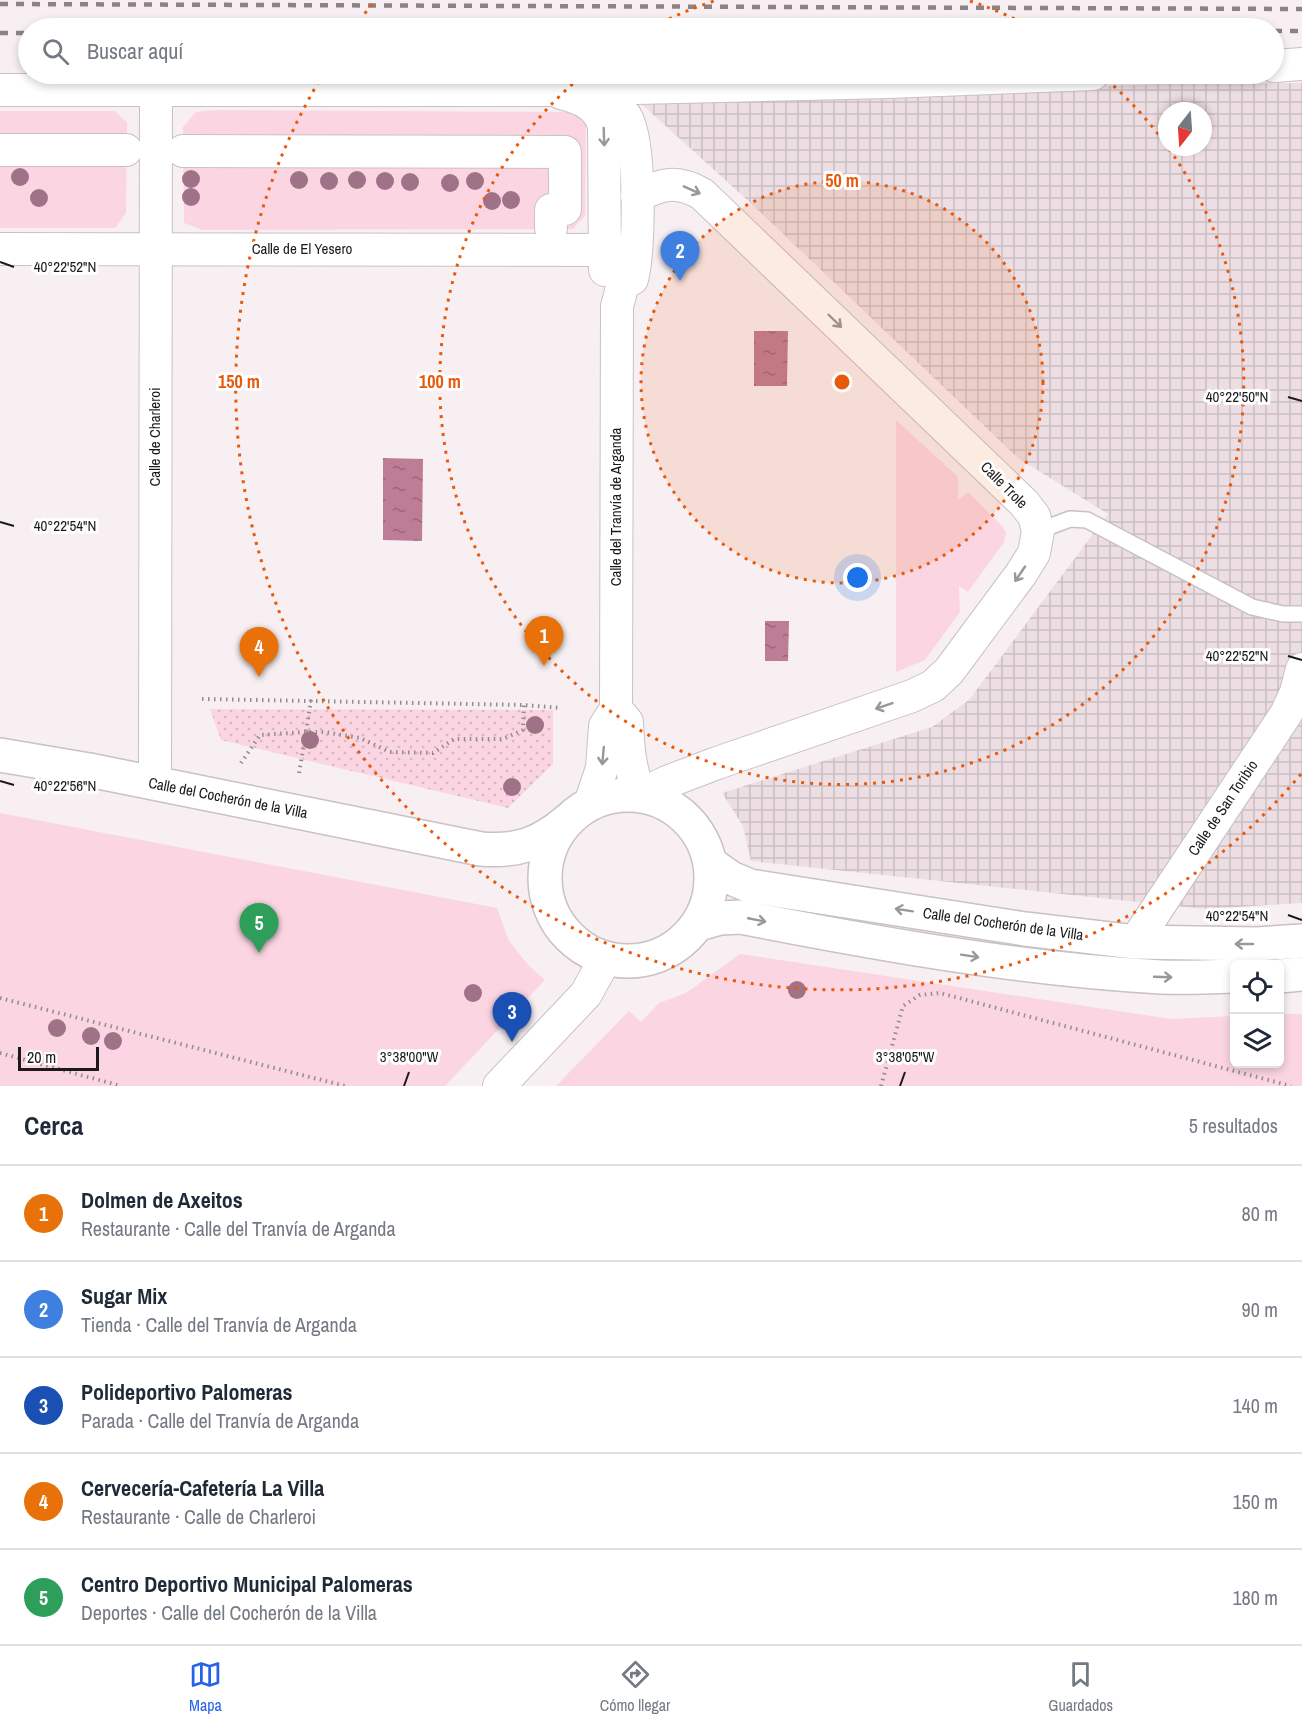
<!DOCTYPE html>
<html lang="es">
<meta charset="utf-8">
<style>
:root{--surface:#fff;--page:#f2f2f3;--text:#1f2937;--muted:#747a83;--line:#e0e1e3;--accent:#2563eb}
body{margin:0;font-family:"Archivo Narrow",sans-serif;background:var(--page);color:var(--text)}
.controls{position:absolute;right:18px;bottom:18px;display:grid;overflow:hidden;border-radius:9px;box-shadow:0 3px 9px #0003}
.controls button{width:54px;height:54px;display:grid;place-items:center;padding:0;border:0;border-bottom:2px solid var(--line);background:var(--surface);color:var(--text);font:30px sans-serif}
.compass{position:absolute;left:1158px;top:102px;width:54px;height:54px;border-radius:50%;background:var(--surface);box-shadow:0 3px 9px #0003;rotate:197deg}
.scale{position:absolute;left:18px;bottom:15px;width:81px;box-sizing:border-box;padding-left:6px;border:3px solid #1c191a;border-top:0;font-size:16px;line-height:21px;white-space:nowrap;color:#1c191a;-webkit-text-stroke:4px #fff;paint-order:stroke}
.you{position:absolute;left:858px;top:578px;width:21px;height:21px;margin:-15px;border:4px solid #fff;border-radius:50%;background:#1a73e8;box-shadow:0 0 0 9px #1a73e833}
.badge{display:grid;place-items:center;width:39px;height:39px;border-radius:50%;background:var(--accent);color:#fff;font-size:20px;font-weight:700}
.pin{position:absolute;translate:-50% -50px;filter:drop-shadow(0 2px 3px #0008)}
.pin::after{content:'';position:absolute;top:32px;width:21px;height:18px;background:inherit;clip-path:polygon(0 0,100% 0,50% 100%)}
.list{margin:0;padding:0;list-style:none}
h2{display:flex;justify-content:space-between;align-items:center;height:78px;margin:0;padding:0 24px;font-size:26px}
h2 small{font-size:20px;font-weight:400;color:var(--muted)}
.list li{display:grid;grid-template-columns:39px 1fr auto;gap:18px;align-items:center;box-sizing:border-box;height:96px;padding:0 24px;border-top:2px solid var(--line)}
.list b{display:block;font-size:22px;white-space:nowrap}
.list p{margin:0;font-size:20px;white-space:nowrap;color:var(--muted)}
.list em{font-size:20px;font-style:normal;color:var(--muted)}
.icon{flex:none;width:33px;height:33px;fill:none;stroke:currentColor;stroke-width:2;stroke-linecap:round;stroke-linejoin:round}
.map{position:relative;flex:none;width:1302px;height:1086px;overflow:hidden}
.search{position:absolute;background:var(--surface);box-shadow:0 3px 9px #0003;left:18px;right:18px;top:18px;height:66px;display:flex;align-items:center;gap:15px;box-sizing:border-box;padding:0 21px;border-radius:33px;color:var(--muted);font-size:22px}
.sheet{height:558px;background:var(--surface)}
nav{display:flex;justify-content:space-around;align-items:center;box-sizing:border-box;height:84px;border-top:2px solid var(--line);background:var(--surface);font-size:16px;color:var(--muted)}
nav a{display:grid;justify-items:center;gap:3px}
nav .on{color:var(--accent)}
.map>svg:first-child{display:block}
.industrial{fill:url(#industrial-grid);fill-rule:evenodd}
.grass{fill:url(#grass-dots)}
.park{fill:#fbd6e2}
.water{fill:url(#water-ripples)}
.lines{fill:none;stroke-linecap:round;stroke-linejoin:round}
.lane-casing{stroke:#c9c1c4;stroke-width:18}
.street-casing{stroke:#c9c1c4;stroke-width:34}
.secondary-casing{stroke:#c9c1c4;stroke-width:36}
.path{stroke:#918c8e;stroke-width:4;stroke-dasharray:1.5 4.5;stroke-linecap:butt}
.lane{stroke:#fff;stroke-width:15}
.street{stroke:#fff;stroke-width:32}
.secondary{stroke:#fff;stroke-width:33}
.rail{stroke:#8a8486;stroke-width:4.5;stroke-dasharray:8 8;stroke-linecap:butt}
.tree{fill:#a07288}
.oneway{stroke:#999898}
.ticks{fill:none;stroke:#1c191a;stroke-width:2}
.ring{fill:none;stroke:#e8590c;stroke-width:3;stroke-dasharray:3 6}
.labels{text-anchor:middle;stroke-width:6;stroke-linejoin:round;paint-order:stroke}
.street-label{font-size:15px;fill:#1c191a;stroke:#fff}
.ticks-label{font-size:15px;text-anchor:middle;fill:#1c191a;stroke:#fff;stroke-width:6;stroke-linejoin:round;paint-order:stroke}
.centre{fill:#e8590c;stroke:#fff;stroke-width:3}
.ring-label{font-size:18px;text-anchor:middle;font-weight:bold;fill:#e8590c;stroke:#fff;stroke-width:6;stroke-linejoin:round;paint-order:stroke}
</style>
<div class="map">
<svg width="1302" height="1086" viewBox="0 0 1302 1086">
<defs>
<pattern id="industrial-grid" width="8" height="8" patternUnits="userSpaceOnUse" patternTransform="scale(1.5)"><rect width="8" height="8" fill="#eddee3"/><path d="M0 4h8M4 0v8" fill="none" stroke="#cbbec2"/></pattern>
<pattern id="grass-dots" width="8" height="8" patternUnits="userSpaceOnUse" patternTransform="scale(1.5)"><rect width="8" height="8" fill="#fbd6e2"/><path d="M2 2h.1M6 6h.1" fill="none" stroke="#d7b7c1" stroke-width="1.8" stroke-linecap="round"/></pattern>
<pattern id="water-ripples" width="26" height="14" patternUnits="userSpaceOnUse" patternTransform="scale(1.5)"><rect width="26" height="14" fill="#bd7e95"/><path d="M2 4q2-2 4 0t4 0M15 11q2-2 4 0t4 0" fill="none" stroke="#996679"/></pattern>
</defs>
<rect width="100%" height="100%" fill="#f7eff2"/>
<!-- industrial -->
<path class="industrial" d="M1302,83V903L1204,909L751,861L743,826L722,793L932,727L969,700L1108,514L1018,458L755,207L637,100L1168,84ZM1167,111H1203V147H1167Z"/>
<!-- grass -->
<path class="grass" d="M210,709L553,710V764L508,808L221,740Z"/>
<!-- park -->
<g class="park">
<path d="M217,110L574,112L586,122L585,216L573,229L203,230L184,223L183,127L196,112Z"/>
<path d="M0,111H114L127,122L126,213L115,228H0Z"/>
<path d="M896,420L958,477V500L968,492L1002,526L1006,533L1004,542L968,592L959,586L960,612L925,660L896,672Z"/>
<path d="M0,813L497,908L509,941L529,966L545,980L445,1086H0Z"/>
<path d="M740,954L1171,1019L1234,1016V1064H1280V1014H1302V1086H556L629,1011L641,1022L659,1003L686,993Z"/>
</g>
<!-- water -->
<g class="water">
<path d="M754,331H788L787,386H754Z"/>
<path d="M383,458L423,459L422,541L383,540Z"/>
<path d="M765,621H789L788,661H765Z"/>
</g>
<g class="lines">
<!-- lane casing -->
<g class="lane-casing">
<path id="lane" d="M1038,531L1070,519L1087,520L1252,607L1283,614H1302"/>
</g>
<!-- street casing -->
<g class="street-casing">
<g id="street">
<path d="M1274,66L1302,64"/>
<path d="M0,90H551L889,82L1093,74"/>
<path d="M589,90C605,96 616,103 626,117C641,141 640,251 632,279"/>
<path d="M561,93C581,98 598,105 604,126L605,270"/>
<path d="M0,150H126"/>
<path d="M183,151L565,152V209L551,210V228"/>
<path d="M0,249L617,250C626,269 623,287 617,306L616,709L605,726L602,768L590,804"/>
<path d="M616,709L627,722C628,748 630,771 640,795L667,782L717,763L912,696L933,686L949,671L1021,574L1034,553L1038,531L1034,516L1024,503L702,194C676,179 662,184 637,196"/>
<path d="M155,783L156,90"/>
<path d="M1135,942L1286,714L1296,692L1302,669"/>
<path d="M499,1086L586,994L605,959"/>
</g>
</g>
<!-- secondary casing -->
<g class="secondary-casing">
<g id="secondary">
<path d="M0,755L89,770L481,849C517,852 540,844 567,821"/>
<circle cx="628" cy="878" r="83"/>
<path d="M711,864L731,878L750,886L1025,929L1135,942L1257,944L1302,941"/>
<path d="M699,924L720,918L741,917C879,944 1020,969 1161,977C1185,978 1210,977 1234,976"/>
<path d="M1280,976L1302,974"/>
</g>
</g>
<!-- path -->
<g class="path">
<path d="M202,699L524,705L561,708"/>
<path d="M311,700L306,732H324L360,738L390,752L433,753L454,739H503L523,730L524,705"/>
<path d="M241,763L260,735L306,732L299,773"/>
<path d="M0,998L345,1086"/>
<path d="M0,1053L121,1086"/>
<path d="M881,1086L903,1006L920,995L940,993L1291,1086"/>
</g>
<!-- lane -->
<use href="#lane" class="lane"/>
<!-- street -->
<use href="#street" class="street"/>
<!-- secondary -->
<use href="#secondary" class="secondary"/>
<!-- rail -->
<g class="rail">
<path d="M0,4L1302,9"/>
<path d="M560,28H962"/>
<path d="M1274,31H1302"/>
<path d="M0,33H28"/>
</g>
</g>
<!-- trees -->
<g class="tree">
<circle cx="20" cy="177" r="9"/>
<circle cx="191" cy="179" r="9"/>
<circle cx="299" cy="180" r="9"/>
<circle cx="357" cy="180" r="9"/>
<circle cx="329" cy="181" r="9"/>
<circle cx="385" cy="181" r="9"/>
<circle cx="475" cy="181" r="9"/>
<circle cx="410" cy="182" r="9"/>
<circle cx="450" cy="183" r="9"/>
<circle cx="191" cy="197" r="9"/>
<circle cx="39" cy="198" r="9"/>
<circle cx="511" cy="200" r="9"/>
<circle cx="492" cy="201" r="9"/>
<circle cx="535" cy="725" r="9"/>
<circle cx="310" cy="740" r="9"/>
<circle cx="512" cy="787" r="9"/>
<circle cx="797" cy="990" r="9"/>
<circle cx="473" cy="993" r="9"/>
<circle cx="57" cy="1028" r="9"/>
<circle cx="91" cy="1036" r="9"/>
<circle cx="113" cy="1041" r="9"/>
</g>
<!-- one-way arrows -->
<defs><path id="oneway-shaft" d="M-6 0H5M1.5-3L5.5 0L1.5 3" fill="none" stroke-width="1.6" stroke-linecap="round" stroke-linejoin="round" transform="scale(1.5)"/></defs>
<g class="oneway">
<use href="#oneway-shaft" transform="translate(604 137) rotate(88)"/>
<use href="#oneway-shaft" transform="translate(692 190) rotate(24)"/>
<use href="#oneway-shaft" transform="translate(835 321) rotate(44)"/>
<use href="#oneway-shaft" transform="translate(1020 574) rotate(124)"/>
<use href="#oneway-shaft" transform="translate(884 706) rotate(161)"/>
<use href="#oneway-shaft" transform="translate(603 756) rotate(95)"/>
<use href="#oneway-shaft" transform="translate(904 910) rotate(-171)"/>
<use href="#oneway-shaft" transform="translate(757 920) rotate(11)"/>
<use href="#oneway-shaft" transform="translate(1244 944) rotate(180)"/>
<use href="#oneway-shaft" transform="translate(970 956) rotate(9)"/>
<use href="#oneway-shaft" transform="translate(1163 977) rotate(2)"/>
</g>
<!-- ticks -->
<path class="ticks" d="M0,262L14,267M1288,397L1302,401M0,522L14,526M1288,656L1302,660M0,781L14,785M1288,915L1302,920M404,1086L409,1072M900,1086L905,1072"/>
<!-- distance rings -->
<circle cx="842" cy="382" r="201" fill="#e8590c" fill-opacity=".12"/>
<g class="ring">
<circle cx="842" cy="382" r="201"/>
<path d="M653 27A402 402 0 0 1 714 1M970 1A402 402 0 0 1 1031 27M1100 74A402 402 0 0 1 1165 143M1169 149A402 402 0 1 1 584 74"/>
<path d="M1301 774A603 603 0 0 1 322 76M354 28A603 603 0 0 1 373 3"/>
</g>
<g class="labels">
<!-- street labels -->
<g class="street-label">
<text x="302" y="254">Calle de El Yesero</text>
<text transform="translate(155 437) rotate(-90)" y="5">Calle de Charleroi</text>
<text transform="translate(1004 485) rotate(45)" y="5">Calle Trole</text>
<text transform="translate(616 507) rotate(-90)" y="5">Calle del Tranvía de Arganda</text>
<text transform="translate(228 798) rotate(11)" y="5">Calle del Cocherón de la Villa</text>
<text transform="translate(1223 808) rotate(-56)" y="5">Calle de San Toribio</text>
<text transform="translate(1003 924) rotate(8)" y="5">Calle del Cocherón de la Villa</text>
</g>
</g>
<g class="ticks-label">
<text x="65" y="272">40°22'52"N</text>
<text x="1237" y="402">40°22'50"N</text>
<text x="65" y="531">40°22'54"N</text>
<text x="1237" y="661">40°22'52"N</text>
<text x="65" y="791">40°22'56"N</text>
<text x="1237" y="921">40°22'54"N</text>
<text x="409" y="1062">3°38'00"W</text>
<text x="905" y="1062">3°38'05"W</text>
</g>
<circle cx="842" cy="382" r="9" class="centre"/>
<g class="ring-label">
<text x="842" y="187">50 m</text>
<text x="440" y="388">100 m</text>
<text x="239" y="388">150 m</text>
</g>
</svg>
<div class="controls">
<button><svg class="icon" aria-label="locate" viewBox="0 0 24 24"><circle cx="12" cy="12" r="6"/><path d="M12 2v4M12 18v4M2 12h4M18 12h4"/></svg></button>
<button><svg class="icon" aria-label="layers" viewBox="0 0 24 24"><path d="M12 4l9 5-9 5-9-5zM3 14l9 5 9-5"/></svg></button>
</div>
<svg class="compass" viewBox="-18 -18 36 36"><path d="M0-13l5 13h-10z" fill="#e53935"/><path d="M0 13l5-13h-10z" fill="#747a83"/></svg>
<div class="scale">20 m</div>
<div class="you"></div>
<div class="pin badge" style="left:544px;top:666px;background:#e8710a">1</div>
<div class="pin badge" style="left:680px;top:281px;background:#3f7fe0">2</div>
<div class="pin badge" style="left:512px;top:1042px;background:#1a4fb4">3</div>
<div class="pin badge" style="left:259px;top:677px;background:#e8710a">4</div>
<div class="pin badge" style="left:259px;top:953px;background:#2e9e5b">5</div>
<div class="search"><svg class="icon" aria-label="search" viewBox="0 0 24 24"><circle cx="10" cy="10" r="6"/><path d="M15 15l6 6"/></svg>Buscar aquí</div>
</div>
<section class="sheet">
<h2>Cerca<small>5 resultados</small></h2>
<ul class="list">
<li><span class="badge" style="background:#e8710a">1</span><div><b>Dolmen de Axeitos</b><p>Restaurante · Calle del Tranvía de Arganda</p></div><em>80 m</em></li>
<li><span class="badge" style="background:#3f7fe0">2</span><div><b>Sugar Mix</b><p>Tienda · Calle del Tranvía de Arganda</p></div><em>90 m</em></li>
<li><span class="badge" style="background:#1a4fb4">3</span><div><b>Polideportivo Palomeras</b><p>Parada · Calle del Tranvía de Arganda</p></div><em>140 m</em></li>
<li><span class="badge" style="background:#e8710a">4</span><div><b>Cervecería-Cafetería La Villa</b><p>Restaurante · Calle de Charleroi</p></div><em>150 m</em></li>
<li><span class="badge" style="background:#2e9e5b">5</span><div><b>Centro Deportivo Municipal Palomeras</b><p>Deportes · Calle del Cocherón de la Villa</p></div><em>180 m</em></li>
</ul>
</section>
<nav>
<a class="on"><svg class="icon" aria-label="map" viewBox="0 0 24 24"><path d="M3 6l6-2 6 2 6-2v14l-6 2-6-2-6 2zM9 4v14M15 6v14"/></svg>Mapa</a>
<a><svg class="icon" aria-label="directions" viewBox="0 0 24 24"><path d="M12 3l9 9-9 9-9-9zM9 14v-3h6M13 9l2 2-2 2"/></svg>Cómo llegar</a>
<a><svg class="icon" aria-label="saved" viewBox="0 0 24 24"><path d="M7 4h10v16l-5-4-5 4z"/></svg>Guardados</a>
</nav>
